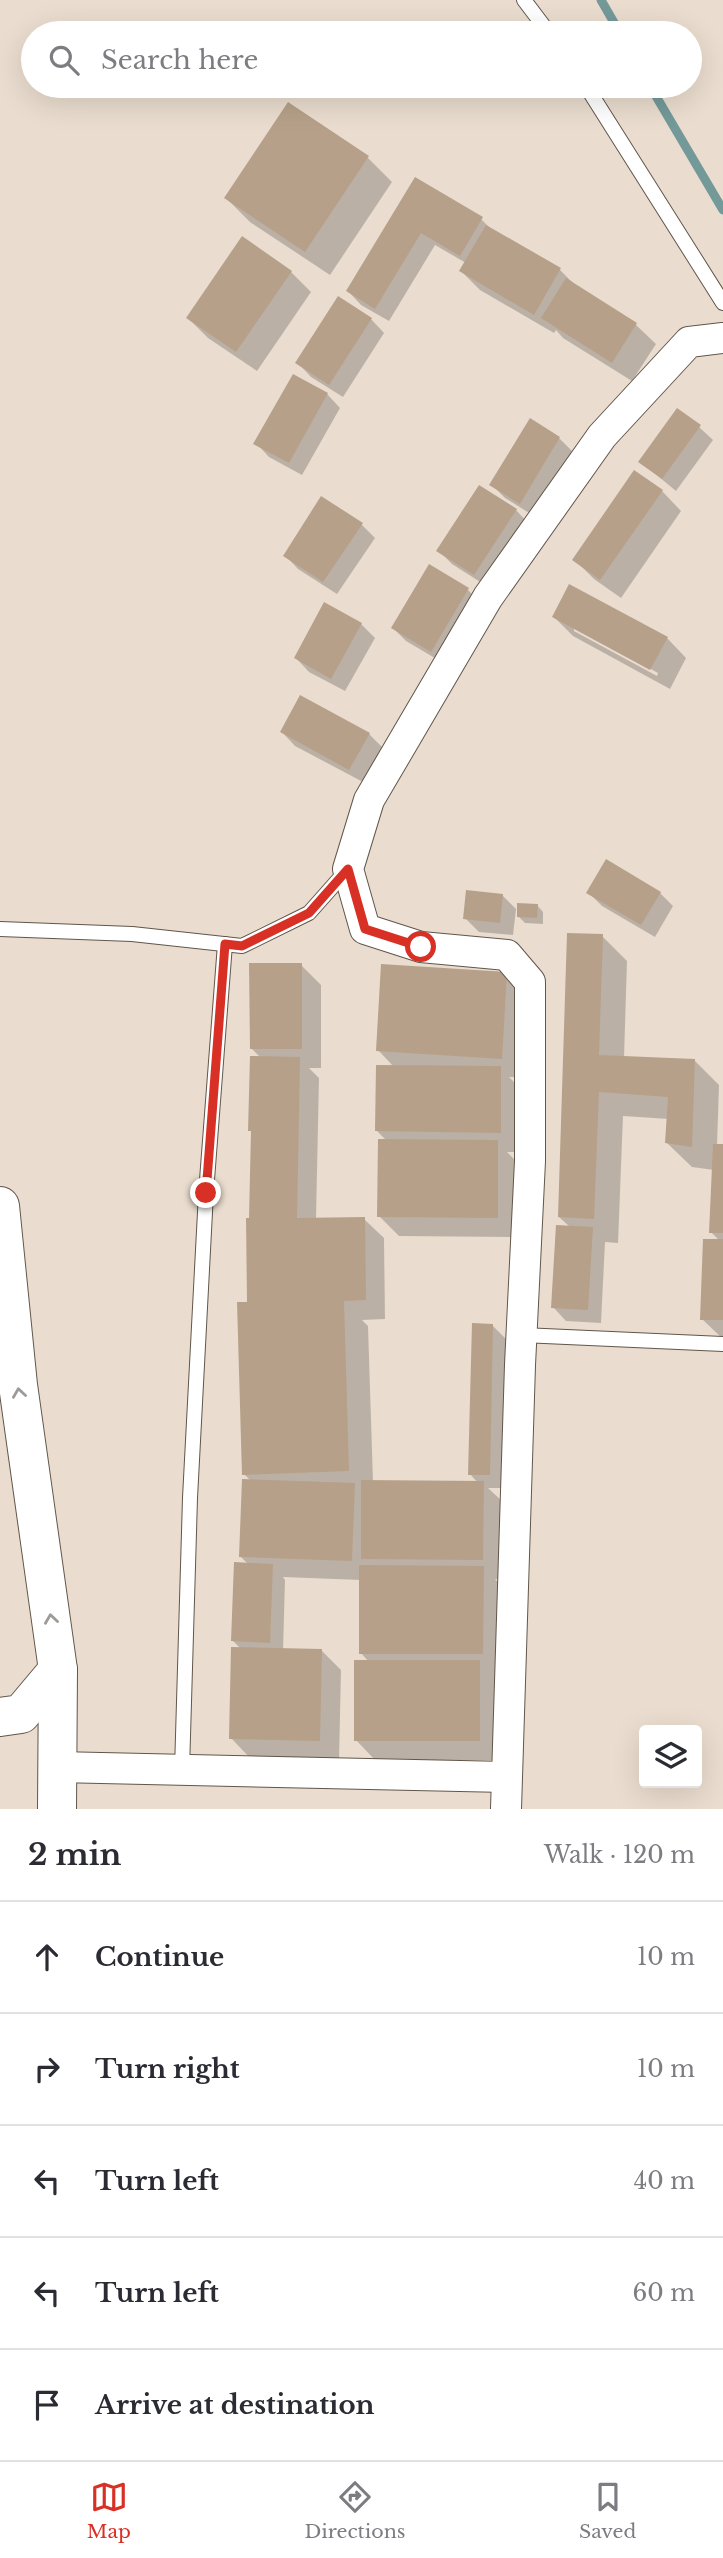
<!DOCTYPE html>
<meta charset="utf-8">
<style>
:root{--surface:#fff;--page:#f7f7f7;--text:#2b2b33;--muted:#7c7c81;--line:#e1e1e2;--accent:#d93025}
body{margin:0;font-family:"Libre Baskerville",serif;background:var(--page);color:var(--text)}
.controls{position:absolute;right:21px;bottom:21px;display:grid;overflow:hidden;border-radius:7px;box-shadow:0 7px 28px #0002}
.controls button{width:63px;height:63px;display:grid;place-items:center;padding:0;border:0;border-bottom:2px solid var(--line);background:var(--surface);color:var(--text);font:35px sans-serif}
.stop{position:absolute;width:21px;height:21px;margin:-16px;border:5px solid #d93025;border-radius:50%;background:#fff}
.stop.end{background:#d93025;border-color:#fff;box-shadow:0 2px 7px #0008}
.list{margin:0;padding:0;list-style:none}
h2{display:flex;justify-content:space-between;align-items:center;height:91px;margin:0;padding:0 28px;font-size:30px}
h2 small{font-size:23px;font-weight:400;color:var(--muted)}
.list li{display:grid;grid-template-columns:46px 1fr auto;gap:21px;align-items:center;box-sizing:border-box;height:112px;padding:0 28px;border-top:2px solid var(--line)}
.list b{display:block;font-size:26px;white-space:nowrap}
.list em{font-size:23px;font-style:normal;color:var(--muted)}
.icon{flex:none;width:38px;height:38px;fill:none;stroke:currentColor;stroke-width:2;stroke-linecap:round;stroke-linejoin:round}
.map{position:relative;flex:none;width:723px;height:1809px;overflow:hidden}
.search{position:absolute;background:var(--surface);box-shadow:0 7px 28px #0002;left:21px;right:21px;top:21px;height:77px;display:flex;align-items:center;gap:18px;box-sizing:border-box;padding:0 24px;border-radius:38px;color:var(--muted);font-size:26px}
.sheet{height:651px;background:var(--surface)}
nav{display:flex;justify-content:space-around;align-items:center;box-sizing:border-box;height:98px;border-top:2px solid var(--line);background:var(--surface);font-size:19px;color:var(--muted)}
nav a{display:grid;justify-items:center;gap:4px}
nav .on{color:var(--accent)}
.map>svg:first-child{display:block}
.shadow{fill:#0003;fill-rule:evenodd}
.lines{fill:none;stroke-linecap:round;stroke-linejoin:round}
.stream{stroke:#749999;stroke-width:9}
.building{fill:#b6a089}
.lane-casing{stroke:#61564b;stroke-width:16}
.street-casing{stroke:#61564b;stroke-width:32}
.highway-casing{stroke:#61564b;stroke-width:40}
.lane{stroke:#fff;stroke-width:14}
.street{stroke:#fff;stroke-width:30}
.highway{stroke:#fff;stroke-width:38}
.oneway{stroke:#9d9b98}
.route{stroke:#d93025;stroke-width:9}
</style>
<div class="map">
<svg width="723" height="1809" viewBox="0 0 723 1809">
<rect width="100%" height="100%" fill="#eaddcf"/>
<!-- shadow -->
<g class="shadow">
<path d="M368,158L392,182L330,275L250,222L226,198Z"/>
<path d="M415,179L481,219L494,232L560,270L578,288L636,325L656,344L632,381L563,338L556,330L554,333L480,290L461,271L466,263L435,245L389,321L361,305L348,291Z"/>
<path d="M291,272L311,292L257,371L208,338L188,318Z"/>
<path d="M371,319L384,333L343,397L311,377L298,363Z"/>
<path d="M327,394L340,408L302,475L269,457L256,443Z"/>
<path d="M531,420L559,438L573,452L534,516L505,498L491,484Z"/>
<path d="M699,427L713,440L676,491L641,462Z"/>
<path d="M662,491L681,511L621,598L594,579L574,559Z"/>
<path d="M516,510L529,524L488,587L452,564L439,551Z"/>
<path d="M361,524L375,538L337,594L298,569L285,555Z"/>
<path d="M468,590L481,603L445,664L406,641L393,628Z"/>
<path d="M325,604L361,624L375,638L345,691L309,672L296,658Z"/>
<path d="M554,617L667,638L686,658L670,689L573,636ZM574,627L658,673L657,676L574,631Z"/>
<path d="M282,732L369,734L382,747L363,782L295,746Z"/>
<path d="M588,892L660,893L673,906L655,937L602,906Z"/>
<path d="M502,895L516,909L513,935L479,932L465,918Z"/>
<path d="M537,905L543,912V924L525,923L519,917Z"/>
<path d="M602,936L627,961L624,1058L694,1060L719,1085L717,1146H723V1339L702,1319L720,1241L711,1232L714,1170L692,1167L667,1143L669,1119L623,1116L618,1243L605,1242L601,1323L566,1321L553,1307L570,1227L559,1217Z"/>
<path d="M301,965L321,985V1068H309L319,1078L316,1219H364L384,1238L385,1319L362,1320L368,1326L373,1482L478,1483L470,1474L492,1325L506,1339L502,1488H488L503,1502L502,1579H495L508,1592L499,1760H375L356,1740L369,1662L361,1653V1580L283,1577L285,1580L283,1650L322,1651L341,1670L339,1760L250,1758L231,1738L241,1649L233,1641L249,1565L241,1557L251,1481L244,1474L251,1303V1220L261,1058L251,1048Z"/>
<path d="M506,973L525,993L521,1077H509L520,1088V1152H507L517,1162V1237L399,1236L379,1216L387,1141L377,1131L394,1067L378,1050Z"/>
</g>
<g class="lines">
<!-- stream -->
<g class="stream">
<path d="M601,0L620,33"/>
<path d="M650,86L723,210"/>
</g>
</g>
<!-- building -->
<g class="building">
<path d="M288,102L369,156L305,252L224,198Z"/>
<path d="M415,177L483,217L460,256L421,233L375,309L346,291Z"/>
<path d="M486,225L561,268L534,315L459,271Z"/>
<path d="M242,236L292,271L236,352L186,318Z"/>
<path d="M566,278L637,323L612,363L541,318Z"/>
<path d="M338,296L372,318L329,385L295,363Z"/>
<path d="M293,374L328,393L289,463L253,444Z"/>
<path d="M677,408L701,425L662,479L638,462Z"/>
<path d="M530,418L560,437L520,504L489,485Z"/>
<path d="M634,470L663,490L600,580L572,560Z"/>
<path d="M479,485L517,509L474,575L436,551Z"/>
<path d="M321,496L363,523L323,582L283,556Z"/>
<path d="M429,564L469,588L431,652L391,628Z"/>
<path d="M569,584L668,637L650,670L552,617Z"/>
<path d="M324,602L362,623L331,679L294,658Z"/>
<path d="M300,695L370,733L349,770L280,732Z"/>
<path d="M606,859L661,892L641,925L586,893Z"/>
<path d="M466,890L503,894L500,923L463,919Z"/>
<path d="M517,903L538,904L537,918L517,917Z"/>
<path d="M567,933L603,934L599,1055L695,1059L692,1147L665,1143L668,1097L599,1092L594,1219L558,1217Z"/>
<path d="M249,963H302V1049H250Z"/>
<path d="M381,964L507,972L502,1059L376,1051Z"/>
<path d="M250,1056L300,1057L297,1218L365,1217L366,1300L344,1301L349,1471L242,1475L237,1302H247L246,1218H249L251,1131H248Z"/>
<path d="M376,1065L501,1066V1133L375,1131Z"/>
<path d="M378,1139L498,1140V1218L377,1217Z"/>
<path d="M713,1144H723V1233H709Z"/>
<path d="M556,1225L593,1227L588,1310L551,1308Z"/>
<path d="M703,1239H723V1320H700Z"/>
<path d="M472,1323L493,1324L490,1475H468Z"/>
<path d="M242,1479L355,1483L352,1561L239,1557Z"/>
<path d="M361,1480L484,1481L483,1560L361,1559Z"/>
<path d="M234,1562L273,1564L270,1643L231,1641Z"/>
<path d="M359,1565L484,1566L483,1654H359Z"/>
<path d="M231,1647L322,1649L320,1741L229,1739Z"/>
<rect x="354" y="1660" width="126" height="81"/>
</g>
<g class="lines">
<!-- lane casing -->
<g class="lane-casing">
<g id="lane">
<path d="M524,0L549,33"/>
<path d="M586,86L723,303"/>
<path d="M0,929L132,934L242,946L309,913L348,869"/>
<path d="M522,1335L723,1344"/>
<path d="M182,1770L190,1498L206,1193L225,944"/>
</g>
</g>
<!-- street casing -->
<g class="street-casing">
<g id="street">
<path d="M57,1767L506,1777"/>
<path d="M506,1809L520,1365L530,1161V982L507,955L421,947L365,929L348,869L369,800L488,597L602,436L689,342L723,338"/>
</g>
</g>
<!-- highway casing -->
<g class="highway-casing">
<g id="highway">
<path d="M0,1206L18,1385L58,1670L57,1809"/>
<path d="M0,1717L21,1714L58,1670"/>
</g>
</g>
<!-- lane -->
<use href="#lane" class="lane"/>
<!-- street -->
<use href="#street" class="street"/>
<!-- highway -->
<use href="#highway" class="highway"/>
</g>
<!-- one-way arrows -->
<defs><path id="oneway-chevron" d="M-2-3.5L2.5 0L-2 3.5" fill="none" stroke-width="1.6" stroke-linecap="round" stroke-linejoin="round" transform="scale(1.75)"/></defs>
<g class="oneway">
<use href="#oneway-chevron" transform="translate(19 1393) rotate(-98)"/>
<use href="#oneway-chevron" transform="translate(51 1619) rotate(-98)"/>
</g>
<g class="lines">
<!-- route -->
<path class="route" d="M206,1193L225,944L242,946L309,913L348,869L365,929L421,947"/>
</g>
</svg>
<div class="controls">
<button><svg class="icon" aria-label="layers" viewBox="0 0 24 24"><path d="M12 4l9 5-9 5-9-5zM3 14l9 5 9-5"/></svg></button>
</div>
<div class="stop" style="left:421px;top:947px"></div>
<div class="stop end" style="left:206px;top:1193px"></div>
<div class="search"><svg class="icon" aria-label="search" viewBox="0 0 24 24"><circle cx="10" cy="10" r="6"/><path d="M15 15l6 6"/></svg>Search here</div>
</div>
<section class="sheet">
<h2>2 min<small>Walk · 120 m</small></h2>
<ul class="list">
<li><svg class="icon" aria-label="ahead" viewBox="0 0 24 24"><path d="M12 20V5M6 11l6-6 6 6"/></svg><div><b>Continue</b></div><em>10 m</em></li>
<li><svg class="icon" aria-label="right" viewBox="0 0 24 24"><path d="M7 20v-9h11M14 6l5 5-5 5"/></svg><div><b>Turn right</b></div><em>10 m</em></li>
<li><svg class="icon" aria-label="left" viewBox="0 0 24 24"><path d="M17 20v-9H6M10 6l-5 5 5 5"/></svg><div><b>Turn left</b></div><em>40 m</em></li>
<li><svg class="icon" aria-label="left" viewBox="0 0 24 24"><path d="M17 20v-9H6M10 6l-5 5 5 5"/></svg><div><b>Turn left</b></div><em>60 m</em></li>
<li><svg class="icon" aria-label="arrive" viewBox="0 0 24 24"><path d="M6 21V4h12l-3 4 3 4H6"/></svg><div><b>Arrive at destination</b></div></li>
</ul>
</section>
<nav>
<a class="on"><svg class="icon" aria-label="map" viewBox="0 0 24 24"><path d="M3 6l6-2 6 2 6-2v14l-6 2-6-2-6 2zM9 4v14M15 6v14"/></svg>Map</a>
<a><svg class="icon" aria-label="directions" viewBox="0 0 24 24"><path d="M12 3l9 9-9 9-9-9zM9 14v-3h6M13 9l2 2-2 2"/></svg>Directions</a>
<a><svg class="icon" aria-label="saved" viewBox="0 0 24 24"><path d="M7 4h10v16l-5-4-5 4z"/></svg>Saved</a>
</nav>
